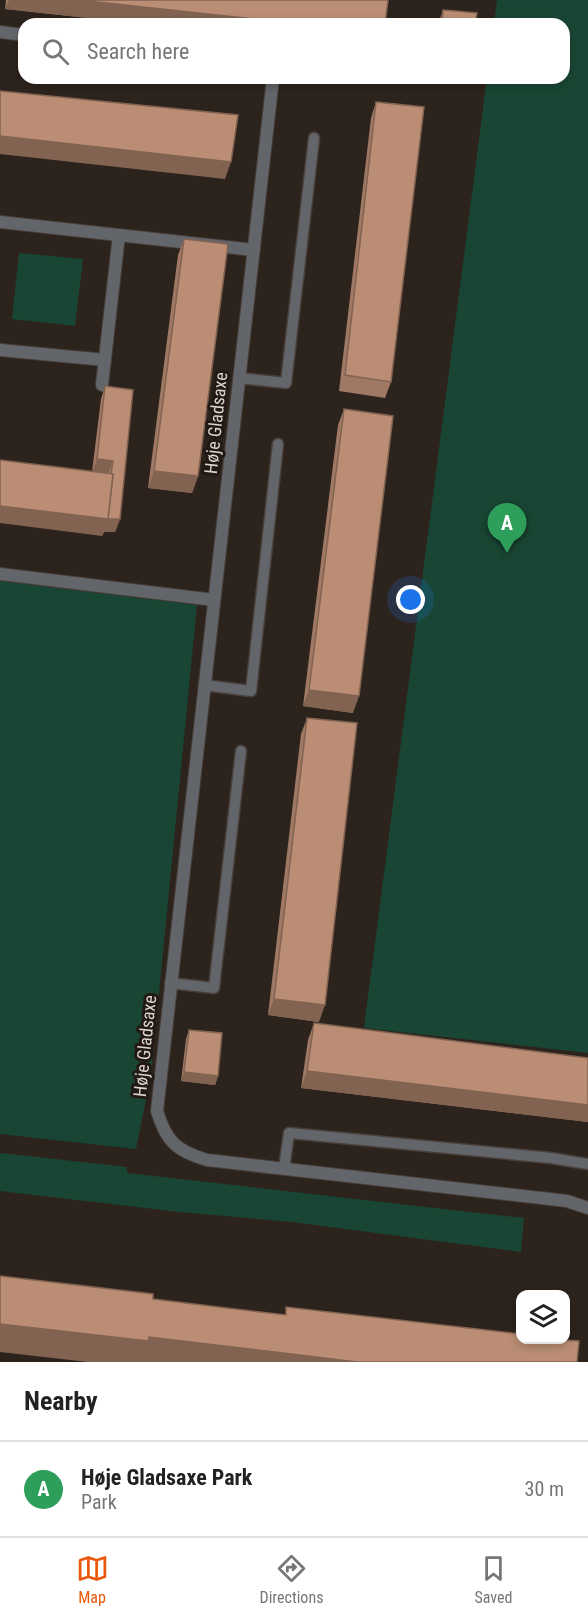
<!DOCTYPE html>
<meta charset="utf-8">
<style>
:root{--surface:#fff;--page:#f2f2f2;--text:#222;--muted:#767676;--line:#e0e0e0;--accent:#ea580c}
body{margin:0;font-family:"Roboto Condensed",sans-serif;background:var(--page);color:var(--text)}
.controls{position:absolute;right:18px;bottom:18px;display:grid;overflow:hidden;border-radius:12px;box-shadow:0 3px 9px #0003}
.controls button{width:54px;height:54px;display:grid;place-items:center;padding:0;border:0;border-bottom:2px solid var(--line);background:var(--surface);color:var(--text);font:30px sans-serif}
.you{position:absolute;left:411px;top:600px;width:21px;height:21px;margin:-15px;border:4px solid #fff;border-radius:50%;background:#1a73e8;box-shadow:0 0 0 9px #1a73e833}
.badge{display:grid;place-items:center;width:39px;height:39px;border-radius:50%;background:var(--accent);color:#fff;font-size:20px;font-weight:700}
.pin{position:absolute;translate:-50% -50px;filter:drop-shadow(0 2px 3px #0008)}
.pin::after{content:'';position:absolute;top:32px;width:21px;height:18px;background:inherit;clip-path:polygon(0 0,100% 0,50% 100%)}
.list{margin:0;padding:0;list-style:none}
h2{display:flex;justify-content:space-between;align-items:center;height:78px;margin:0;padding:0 24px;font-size:26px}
h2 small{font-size:20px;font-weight:400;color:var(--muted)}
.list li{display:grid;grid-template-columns:39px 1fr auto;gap:18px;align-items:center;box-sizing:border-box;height:96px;padding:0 24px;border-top:2px solid var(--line)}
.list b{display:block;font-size:22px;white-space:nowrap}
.list p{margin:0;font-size:20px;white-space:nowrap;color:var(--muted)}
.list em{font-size:20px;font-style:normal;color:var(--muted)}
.icon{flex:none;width:33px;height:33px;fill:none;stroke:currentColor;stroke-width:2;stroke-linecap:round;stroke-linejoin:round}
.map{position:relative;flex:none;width:588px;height:1362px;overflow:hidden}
.search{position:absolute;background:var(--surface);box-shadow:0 3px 9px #0003;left:18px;right:18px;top:18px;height:66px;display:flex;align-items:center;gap:15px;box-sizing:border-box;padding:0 21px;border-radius:18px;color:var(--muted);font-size:22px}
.sheet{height:174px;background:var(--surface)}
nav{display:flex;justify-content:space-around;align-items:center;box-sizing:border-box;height:84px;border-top:2px solid var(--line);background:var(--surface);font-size:16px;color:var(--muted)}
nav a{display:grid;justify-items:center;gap:3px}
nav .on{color:var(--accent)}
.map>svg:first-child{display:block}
.green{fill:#194634}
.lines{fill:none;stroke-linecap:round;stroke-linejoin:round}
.lane-casing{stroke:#493f3a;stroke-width:13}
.street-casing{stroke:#493f3a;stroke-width:14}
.lane{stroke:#62656a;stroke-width:10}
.street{stroke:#62656a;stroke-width:12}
.wall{fill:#a07964}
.shaded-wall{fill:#826351}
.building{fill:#ba8d74;stroke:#826351;stroke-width:1.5}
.labels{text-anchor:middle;stroke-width:6;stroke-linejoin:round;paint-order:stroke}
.street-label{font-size:18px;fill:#dcd5d1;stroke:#231914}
</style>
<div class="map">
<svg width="588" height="1362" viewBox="0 0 588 1362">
<rect width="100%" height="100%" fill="#2d231d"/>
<!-- green -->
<g class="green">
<path d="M497,0H588V1053L364,1028L487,78H564V24H494Z"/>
<path d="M19,253L83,259L75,326L12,319Z"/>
<path d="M0,581L197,605L151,1075L136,1149L0,1134Z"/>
<path d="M0,1153L127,1167V1173L524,1218L521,1252L292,1222L180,1212L0,1191Z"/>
</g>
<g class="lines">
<!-- lane casing -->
<g class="lane-casing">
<g id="lane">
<path d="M239,378L286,383L314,138"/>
<path d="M204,685L251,691L278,444"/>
<path d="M170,983L214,988L241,751"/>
<path d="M284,1169L289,1133L551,1158L588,1164"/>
</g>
</g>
<!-- street casing -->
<g class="street-casing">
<g id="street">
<path d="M0,32L24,35"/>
<path d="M273,78L157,1111C166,1141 176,1151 207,1160L567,1201L588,1208"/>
<path d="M0,222L254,250"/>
<path d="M0,350L105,360"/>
<path d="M102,385L119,235"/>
<path d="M0,574L214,600"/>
</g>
</g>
<!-- lane -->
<use href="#lane" class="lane"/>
<!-- street -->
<use href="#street" class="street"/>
</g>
<!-- wall -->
<g class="wall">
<path d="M6,0H388L385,24H143L5,9Z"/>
<path d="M443,10L475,24H439L440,19Z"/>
<path d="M376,102L391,382L385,398L339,391L371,118Z"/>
<path d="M184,239L198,476L192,493L148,488L178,255Z"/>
<path d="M105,386L120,519L115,532H104L102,536L92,472L101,399Z"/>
<path d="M344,409L353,713L303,706L338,425Z"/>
<path d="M307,718L319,1022L268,1015L301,734Z"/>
<path d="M314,1023L588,1058V1122L301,1088L308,1040Z"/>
<path d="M189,1030L218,1076L215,1085L181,1081L186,1039Z"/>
</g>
<!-- shaded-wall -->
<g class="shaded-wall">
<path d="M9,0H79L299,24H143L5,9Z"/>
<path d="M0,136L231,162L225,179L0,154Z"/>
<path d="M97,459L113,461L108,474L92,472Z"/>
<path d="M154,471L198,476L192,493L148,488Z"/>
<path d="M0,506L120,519L115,532H104L102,536L0,523Z"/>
<path d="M309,690L359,696L353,713L303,706Z"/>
<path d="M274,999L325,1005L319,1022L268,1015Z"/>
<path d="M307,1071L588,1105V1122L301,1088Z"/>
<path d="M184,1072L218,1076L215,1085L181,1081Z"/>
<path d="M0,1324L149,1337L357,1362H88L0,1352Z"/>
</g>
<!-- building -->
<g class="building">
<path d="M79,0H388L385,24H299Z"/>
<path d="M443,10L477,13L475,24H442Z"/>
<path d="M0,91L238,115L231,162L0,136Z"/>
<path d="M376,102L424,107L391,382L345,375Z"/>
<path d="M184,239L228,244L198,476L154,471Z"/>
<path d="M105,386L133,390L120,519H108L113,474H111L113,461L97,459Z"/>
<path d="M344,409L393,416L359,696L309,690Z"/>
<path d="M0,460L113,474L108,519L0,506Z"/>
<path d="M307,718L357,723L325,1005L274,999Z"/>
<path d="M314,1023L588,1058V1105L307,1071Z"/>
<path d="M189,1030L222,1033L218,1076L184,1072Z"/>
<path d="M0,1276L153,1294V1299L286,1315V1307L520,1334V1340H562L579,1341L577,1362H357L149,1337L148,1341L0,1324Z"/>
</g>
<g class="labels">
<!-- street labels -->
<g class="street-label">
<text transform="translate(216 423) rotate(-84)" y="6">Høje Gladsaxe</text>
<text transform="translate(145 1046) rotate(-84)" y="6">Høje Gladsaxe</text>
</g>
</g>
</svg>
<div class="controls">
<button><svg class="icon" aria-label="layers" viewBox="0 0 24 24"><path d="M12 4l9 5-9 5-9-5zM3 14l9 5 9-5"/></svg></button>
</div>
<div class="you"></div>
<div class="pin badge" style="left:507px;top:553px;background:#2e9e5b">A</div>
<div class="search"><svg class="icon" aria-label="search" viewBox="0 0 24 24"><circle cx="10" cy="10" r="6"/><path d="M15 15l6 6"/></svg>Search here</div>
</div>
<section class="sheet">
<h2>Nearby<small></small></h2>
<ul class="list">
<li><span class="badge" style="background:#2e9e5b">A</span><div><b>Høje Gladsaxe Park</b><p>Park</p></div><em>30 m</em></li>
</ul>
</section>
<nav>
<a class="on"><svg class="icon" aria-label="map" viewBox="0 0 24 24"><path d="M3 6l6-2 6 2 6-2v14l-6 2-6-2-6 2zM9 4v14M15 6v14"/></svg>Map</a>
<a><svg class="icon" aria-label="directions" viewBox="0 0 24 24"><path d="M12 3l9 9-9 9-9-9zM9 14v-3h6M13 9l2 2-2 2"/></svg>Directions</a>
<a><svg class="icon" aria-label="saved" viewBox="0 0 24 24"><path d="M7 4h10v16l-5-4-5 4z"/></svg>Saved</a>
</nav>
